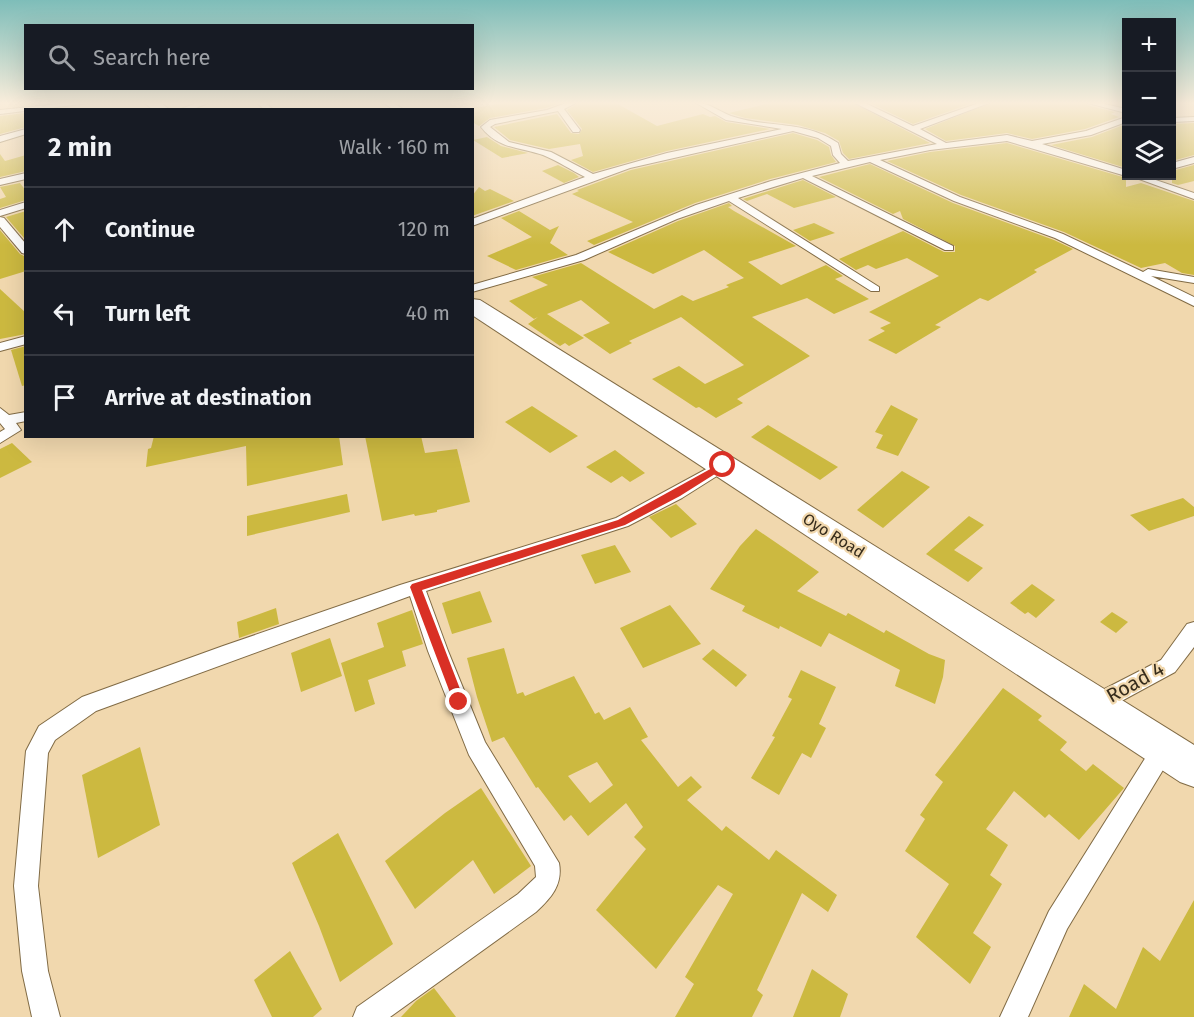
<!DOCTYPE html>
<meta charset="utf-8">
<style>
:root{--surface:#171b24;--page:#20242c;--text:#f1f3f6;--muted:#9ea1a6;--line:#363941}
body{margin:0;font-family:"Fira Sans",sans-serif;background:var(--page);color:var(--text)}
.controls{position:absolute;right:18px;top:18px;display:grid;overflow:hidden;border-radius:0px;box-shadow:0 6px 24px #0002}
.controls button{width:54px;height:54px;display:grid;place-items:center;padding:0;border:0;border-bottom:2px solid var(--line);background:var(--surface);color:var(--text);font:30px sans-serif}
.stop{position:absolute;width:18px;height:18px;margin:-14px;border:4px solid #d93025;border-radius:50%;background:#fff}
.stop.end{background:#d93025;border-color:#fff;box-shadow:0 2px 6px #0008}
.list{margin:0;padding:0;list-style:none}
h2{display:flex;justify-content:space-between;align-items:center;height:78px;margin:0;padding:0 24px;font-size:26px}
h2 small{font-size:20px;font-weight:400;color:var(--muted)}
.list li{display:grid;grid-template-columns:39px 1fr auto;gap:18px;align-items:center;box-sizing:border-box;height:84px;padding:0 24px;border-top:2px solid var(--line)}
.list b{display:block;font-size:22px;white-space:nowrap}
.list em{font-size:20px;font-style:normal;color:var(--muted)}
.icon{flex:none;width:33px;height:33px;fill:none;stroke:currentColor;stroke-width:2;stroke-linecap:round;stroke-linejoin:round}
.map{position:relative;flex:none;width:1194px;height:1017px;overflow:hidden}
.search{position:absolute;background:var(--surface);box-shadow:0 6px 24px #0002;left:24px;top:24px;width:450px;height:66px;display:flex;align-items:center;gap:15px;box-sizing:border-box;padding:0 21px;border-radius:0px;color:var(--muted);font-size:22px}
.panel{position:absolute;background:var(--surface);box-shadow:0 6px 24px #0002;left:24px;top:108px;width:450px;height:330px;border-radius:0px}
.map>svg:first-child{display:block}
.building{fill:#ccb940;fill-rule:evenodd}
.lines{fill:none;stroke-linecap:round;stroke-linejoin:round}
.street-casing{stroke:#816b45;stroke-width:2}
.highway-casing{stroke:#816b45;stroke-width:2}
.street{fill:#fff;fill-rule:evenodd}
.highway{fill:#fff;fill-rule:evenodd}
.route{fill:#d93025}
.labels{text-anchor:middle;stroke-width:4.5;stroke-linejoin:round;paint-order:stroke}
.street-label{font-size:16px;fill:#362c1c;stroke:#f1d8ae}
.near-street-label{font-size:20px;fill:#362c1c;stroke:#f1d8ae}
</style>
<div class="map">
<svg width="1194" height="1017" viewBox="0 0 1194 1017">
<rect width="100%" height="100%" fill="#f1d8ae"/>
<!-- building -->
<g class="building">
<path d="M505,103H560L546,108L490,118L479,126L472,122V108Z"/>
<path d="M578,103H616L657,126L703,114L710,117L715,116L726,122L770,129L667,151L593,172L571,160L583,156L580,144L549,149L510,140L494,127L557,114L571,133L579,134L582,129L567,110Z"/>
<path d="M770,103H853L930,143L849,159L843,153L839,141L825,133L798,125L745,118L729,113Z"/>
<path d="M870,103H973L913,124Z"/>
<path d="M991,103H1086L1087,105L1115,112L1111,114L1119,117L1085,129L1032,139L1007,133L946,141L925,129Z"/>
<path d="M26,113V127L0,134V116Z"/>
<path d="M1194,123V155L1172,161V124Z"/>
<path d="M1126,124V168L1051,145L1092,137Z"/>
<path d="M793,133L817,140L829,147L831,155L836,162L770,179L695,203L594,245L587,241L633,222L572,194L579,191L577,190L631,170Z"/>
<path d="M487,137L501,146L528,153L502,158L473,140Z"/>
<path d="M1007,143L1126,178V187L1141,183L1194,201V275L1182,273L1165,263L1141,268L1064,232L961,195L887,161L930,152Z"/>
<path d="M0,154L5,161L26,155V171L0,177Z"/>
<path d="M870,164L953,203L1054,240L1073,249L1034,270L1037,272L988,301L980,298L935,325L941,327L896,354L868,340L885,331L880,328L891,323L869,312L939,276L907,258L876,269L868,265L856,270L839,259L903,231L944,252H955V246L903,219L900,211L893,214L819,177Z"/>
<path d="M558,165L574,173L579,177L564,183L542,171Z"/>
<path d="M1194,165V181L1178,185L1172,183V171Z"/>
<path d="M803,180L836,197L794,208L767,194L747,201L743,199Z"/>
<path d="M20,183L26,191V200L0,208V199L6,197L0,187Z"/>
<path d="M479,187L485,191L490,189L514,201L472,216V196Z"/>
<path d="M729,203L732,206L728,207L734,211L796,246L748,262L781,285L826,265L843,276L835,279L869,299L834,314L807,298L752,317L810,356L737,399L743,403L716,418L699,407L696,408L652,379L679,366L705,384L744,365L681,317L629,341L632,343L610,354L583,335L610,323L581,300L547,314L584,338L569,346L565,343L560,346L528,324L538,317L534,319L509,301L548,285L532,277L581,263L654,309L682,295L693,301L729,287L726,285L744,278L704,250L653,274L608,252L678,221Z"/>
<path d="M26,211V238H24L6,217Z"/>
<path d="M519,211L550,230L559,226L550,243L568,255L516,270L487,256L532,237L501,218Z"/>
<path d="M814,223L835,233L810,241L793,230Z"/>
<path d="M0,230L20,254L26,257V271L0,279Z"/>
<path d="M0,289L26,313V334L0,339Z"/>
<path d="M26,346V385L22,386L11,350Z"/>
<path d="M891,405L918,419L898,456L876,448L883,435L875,432Z"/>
<path d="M532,406L578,436L550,453L505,422Z"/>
<path d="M768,425L838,467L820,480L751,437Z"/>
<path d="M154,436H339L343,465L247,486L246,446L146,467L148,449L151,448Z"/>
<path d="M365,436H421L425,453L457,449L470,502L437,510V512L415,516L414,514L382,521Z"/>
<path d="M12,443L32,462L0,478V449Z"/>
<path d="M615,450L645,473L630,482L622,476L611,483L586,467Z"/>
<path d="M902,471L930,487L883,528L857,510Z"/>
<path d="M347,494L350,512L247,536V516Z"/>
<path d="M1183,498L1194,507V516L1149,531L1130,515Z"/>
<path d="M676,504L697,524L671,538L649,517Z"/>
<path d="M969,516L984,525L954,550L983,568L968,582L926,554Z"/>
<path d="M756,529L819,572L797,591L846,616L848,613L884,633L886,630L929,654L945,660L943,677L935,704L895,686L900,670L829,633L821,647L780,626L779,629L742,611L745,606L710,589L740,546Z"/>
<path d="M615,545L631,572L595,584L581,555Z"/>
<path d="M1032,584L1055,600L1036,618L1028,612L1025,614L1010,603Z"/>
<path d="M480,591L492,622L452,634L442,603Z"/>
<path d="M670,605L701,644L643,668L620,628Z"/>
<path d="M276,608L279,624L239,638L237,622Z"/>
<path d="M412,610L423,644L402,651L406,666L368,680L375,704L355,712L341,663L384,647L377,623Z"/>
<path d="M1112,612L1128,622L1116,633L1100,622Z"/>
<path d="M330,638L342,676L301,692L291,653Z"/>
<path d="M504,648L517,694L523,692L525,696L574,676L595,714L599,712L604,720L630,707L648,737L641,740L678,787L691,776L702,787L687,800L722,831L726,826L769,860L776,850L837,895L828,912L802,893L757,990L763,995L752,1017H675L694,984L685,977L733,894L718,885L656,969L596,910L646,849L634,837L643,827L626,803L588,836L571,815L564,821L538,787L536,788L504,737L492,742L477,697L467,658ZM597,762L613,785L590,803L568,776Z"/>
<path d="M713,649L747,675L736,687L702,659Z"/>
<path d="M801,670L836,687L819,724L826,728L811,758L802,753L779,795L751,778L775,737L772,736L792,699L788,697Z"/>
<path d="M1003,688L1042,716L1038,720L1067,742L1060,750L1086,771L1093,764L1124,788L1079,840L1049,814L1045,818L1014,791L986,829L1008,845L990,875L1002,884L973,933L991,947L970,984L916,937L949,884L905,851L925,819L920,815L943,782L935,775Z"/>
<path d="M140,747L160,825L98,858L82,775Z"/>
<path d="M481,788L531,866L494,894L473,860L415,909L385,861L445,813Z"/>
<path d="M338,833L393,944L340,982L319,926L292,863Z"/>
<path d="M1194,900V1017H1069L1084,984L1116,1009L1143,947L1160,961Z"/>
<path d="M290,951L322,1009L313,1017H272L254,980Z"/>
<path d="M812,969L848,994L840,1017H793Z"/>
<path d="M434,988L456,1017H401L416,1001Z"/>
</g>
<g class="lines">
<!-- street casing -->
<g class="street-casing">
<g id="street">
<path d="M69,103H89L0,114V110Z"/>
<path d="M197,103H208L191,110H178Z"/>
<path d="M257,103H265L274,110H265Z"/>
<path d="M384,103H393L405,110H394Z"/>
<path d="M566,103H576L564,109L580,130L579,132H573L558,111L495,124L490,127L509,142L551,152L593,174L667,153L782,129L726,120L696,103C710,103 718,111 731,116C768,129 801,119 838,143L841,154L848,161L937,144L855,103H865L913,126L979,103H989L920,129L946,143L1007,135L1032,141L1086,131L1126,117V122L1091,135L1042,144L1126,170V176L1007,141L930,150L880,160L960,197L1063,234L1143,272L1148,269L1194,277V283L1151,276L1194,297V306L1055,238L954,201L870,162L812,176L953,246V250H945L803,178L738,198L879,287V291H871L729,201L677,219L584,260L472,292V285L576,255L696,205L771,181L840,163L833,155L831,146L818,138L793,131L630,168L472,226V219L585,177C571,170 558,161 543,155C519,147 498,149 481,127L490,120L547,110Z"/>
<path d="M1088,103H1101L1126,109V113Z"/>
<path d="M1194,117V121L1172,122V118Z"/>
<path d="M26,129V134L0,142V136Z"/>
<path d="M1194,157V163L1172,169V163Z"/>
<path d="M26,173V179L0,185V179Z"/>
<path d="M1131,176H1144L1194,193V199Z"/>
<path d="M26,202V208L0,216V210Z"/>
<path d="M0,217L4,218L26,244V254L22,253L0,227Z"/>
<path d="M26,336V344L0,351V343Z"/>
<path d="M0,408L9,415L26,412V421L16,423L21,430L0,443V432L5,429L0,423Z"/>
<path d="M723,460L728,461L731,465L728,469L682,498L628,526L426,591L448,651L485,742L559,863C563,885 551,898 536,912L390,1017H353L357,1007L518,894L536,877L535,866L469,755L428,651L410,596L96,711L55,740L48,753L38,886L48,971L60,1017H32L22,971L14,886L26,751L39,726L82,697L223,646L400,585L616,518Z"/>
<path d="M1194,622V647L1175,672L1103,711L1096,713L1089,711L1086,704L1089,697L1161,660L1187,624Z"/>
<path d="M1164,738L1172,741L1175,748L1172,755L1067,929L1028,1017H1000L1049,911L1156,741Z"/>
</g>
</g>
<!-- highway casing -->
<g class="highway-casing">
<g id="highway">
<path d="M145,103H161L170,110H153Z"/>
<path d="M472,299L480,300L1194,745V787L1180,782L472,315Z"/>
</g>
</g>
<!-- street -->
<use href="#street" class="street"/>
<!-- highway -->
<use href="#highway" class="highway"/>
</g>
<!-- sky -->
<linearGradient id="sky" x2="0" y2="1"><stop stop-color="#7ebdb9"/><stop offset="0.42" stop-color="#f9eddb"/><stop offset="1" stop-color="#f9eddb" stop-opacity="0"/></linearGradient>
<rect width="1194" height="245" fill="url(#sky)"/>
<!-- route -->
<path class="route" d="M723,462L726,463V467L680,496L625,525L422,590L465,702L459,707L455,706L410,587L412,584L618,520Z"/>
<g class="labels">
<!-- street labels -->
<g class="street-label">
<text transform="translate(834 535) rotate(32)" y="6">Oyo Road</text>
</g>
<!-- near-street labels -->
<g class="near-street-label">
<text transform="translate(1135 682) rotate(-29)" y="7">Road 4</text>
</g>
</g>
</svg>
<div class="controls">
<button>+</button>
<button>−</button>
<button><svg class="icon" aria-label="layers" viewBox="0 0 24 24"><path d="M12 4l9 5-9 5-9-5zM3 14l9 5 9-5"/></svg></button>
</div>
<div class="stop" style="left:723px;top:465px"></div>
<div class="stop end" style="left:459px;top:702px"></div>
<div class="search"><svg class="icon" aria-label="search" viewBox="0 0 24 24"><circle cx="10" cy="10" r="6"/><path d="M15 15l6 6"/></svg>Search here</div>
<section class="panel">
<h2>2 min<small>Walk · 160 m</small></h2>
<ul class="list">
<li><svg class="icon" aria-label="ahead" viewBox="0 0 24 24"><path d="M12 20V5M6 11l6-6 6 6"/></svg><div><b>Continue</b></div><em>120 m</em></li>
<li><svg class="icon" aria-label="left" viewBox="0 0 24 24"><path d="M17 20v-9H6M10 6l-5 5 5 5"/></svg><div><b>Turn left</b></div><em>40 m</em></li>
<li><svg class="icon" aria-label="arrive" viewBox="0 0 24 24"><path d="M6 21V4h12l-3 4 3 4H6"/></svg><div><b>Arrive at destination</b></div></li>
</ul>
</section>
</div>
